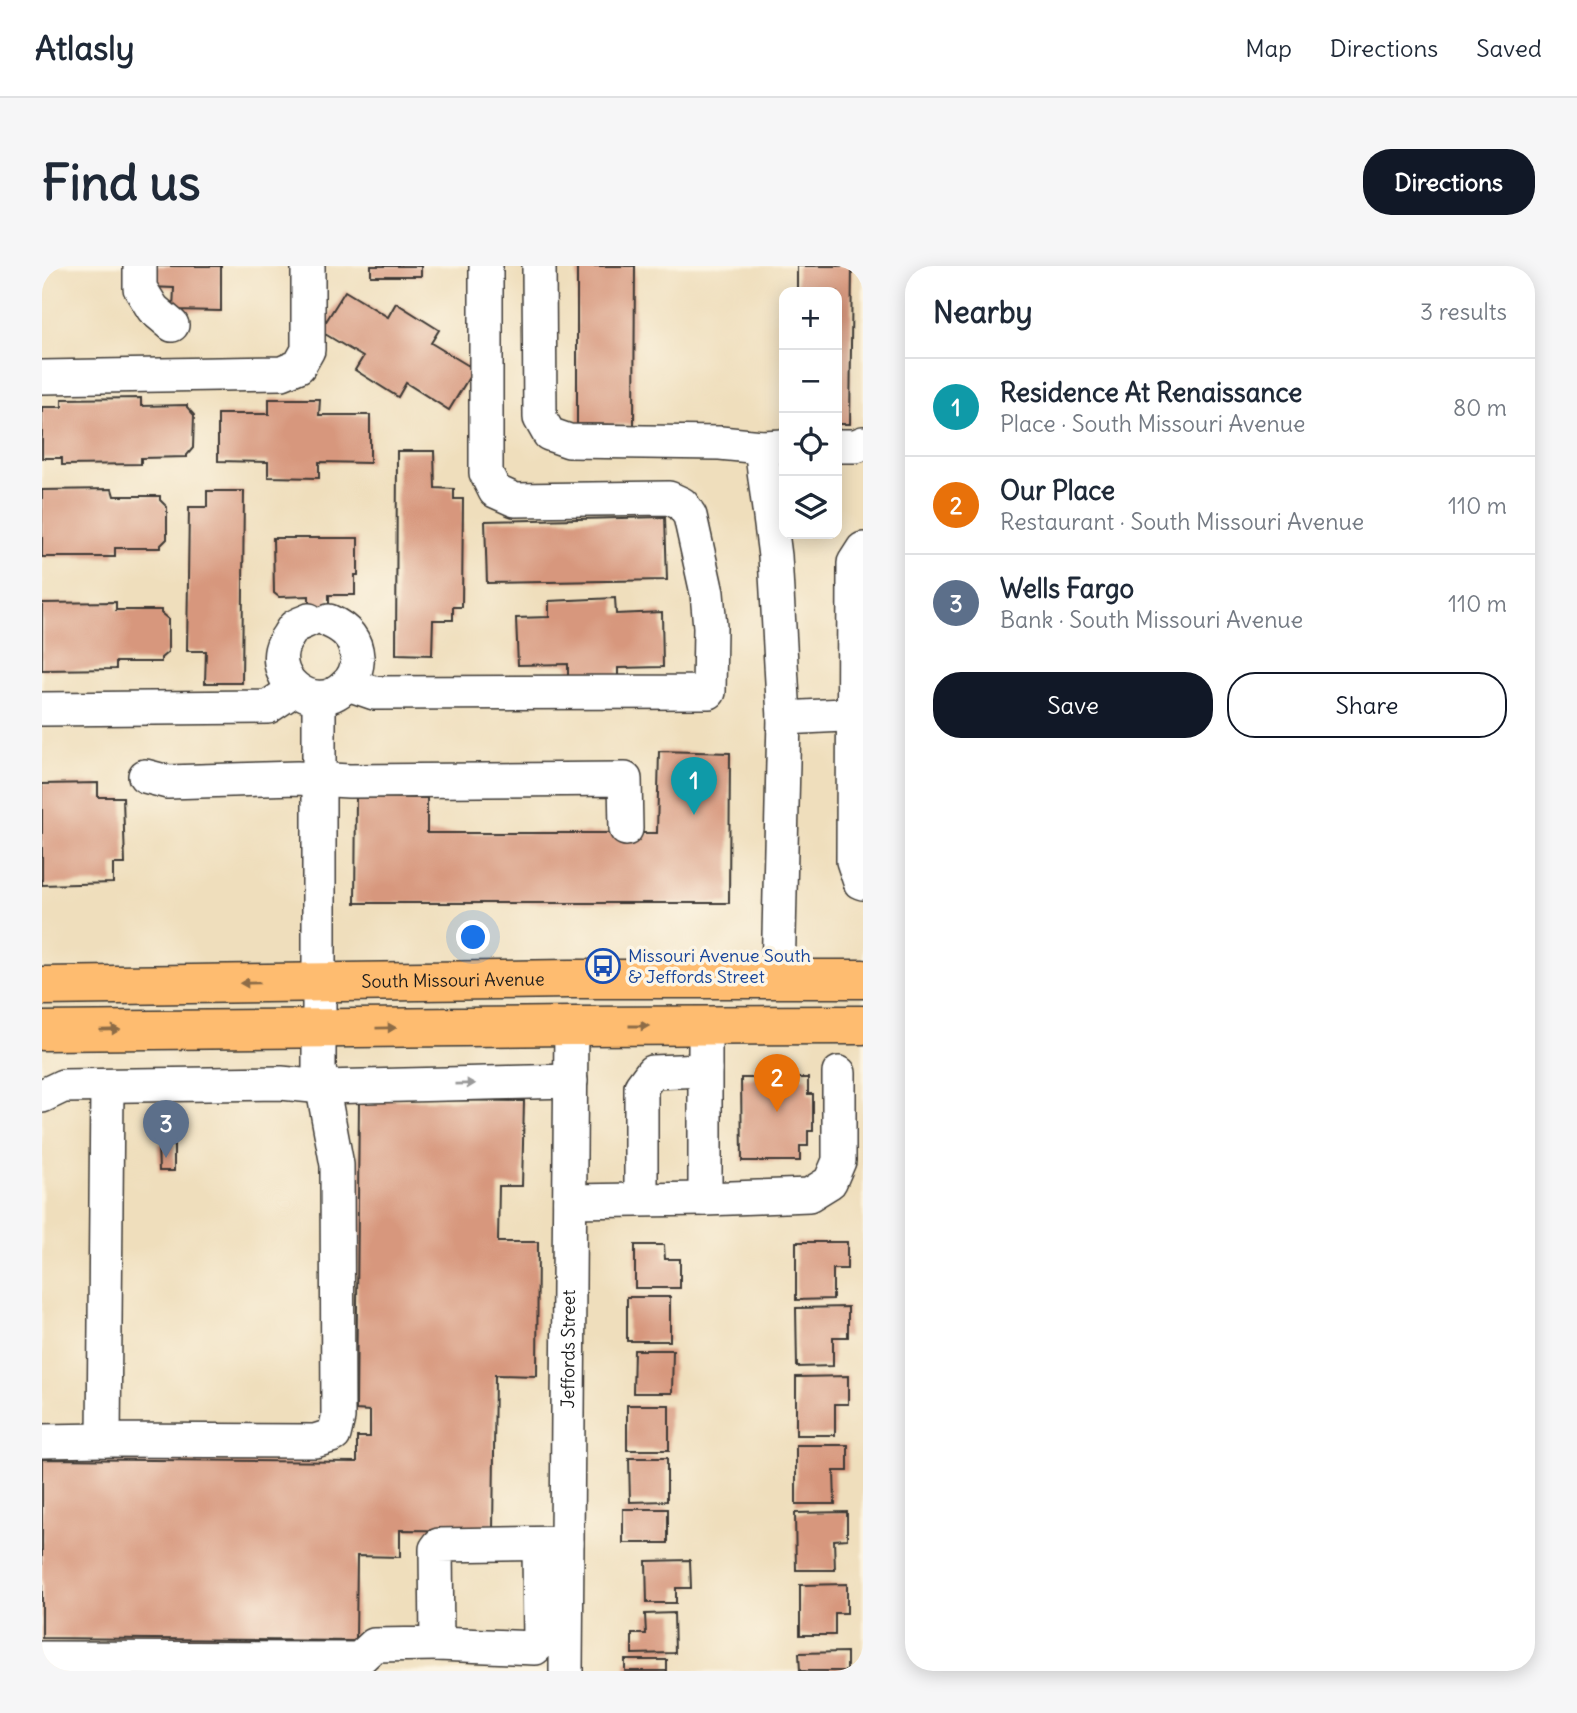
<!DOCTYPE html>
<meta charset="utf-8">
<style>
:root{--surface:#fff;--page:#f6f6f7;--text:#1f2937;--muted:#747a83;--line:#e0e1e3;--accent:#111827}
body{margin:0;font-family:Delius,sans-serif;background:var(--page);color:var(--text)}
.controls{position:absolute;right:21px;top:21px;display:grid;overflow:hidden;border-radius:14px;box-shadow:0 4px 18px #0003}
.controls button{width:63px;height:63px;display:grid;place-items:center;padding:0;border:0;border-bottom:2px solid var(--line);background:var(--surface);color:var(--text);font:35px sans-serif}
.you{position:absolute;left:432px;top:672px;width:24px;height:24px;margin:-18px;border:5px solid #fff;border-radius:50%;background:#1a73e8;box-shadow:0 0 0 10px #1a73e833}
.badge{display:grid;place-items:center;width:46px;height:46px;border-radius:50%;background:var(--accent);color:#fff;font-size:23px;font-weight:700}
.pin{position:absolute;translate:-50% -58px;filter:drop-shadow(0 2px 4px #0008)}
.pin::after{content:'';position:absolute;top:37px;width:24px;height:21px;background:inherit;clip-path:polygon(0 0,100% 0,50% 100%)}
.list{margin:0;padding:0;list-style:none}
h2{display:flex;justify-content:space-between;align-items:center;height:91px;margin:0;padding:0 28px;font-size:30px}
h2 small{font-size:23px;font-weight:400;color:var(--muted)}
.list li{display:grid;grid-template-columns:46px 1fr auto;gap:21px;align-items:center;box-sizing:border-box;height:98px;padding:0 28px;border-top:2px solid var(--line)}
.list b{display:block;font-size:26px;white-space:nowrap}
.list p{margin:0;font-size:23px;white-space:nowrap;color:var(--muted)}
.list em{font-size:23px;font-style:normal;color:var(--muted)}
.actions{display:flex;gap:14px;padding:21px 28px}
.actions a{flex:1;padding:16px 0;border:2px solid var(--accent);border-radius:28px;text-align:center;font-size:24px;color:var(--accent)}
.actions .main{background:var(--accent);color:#fff}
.icon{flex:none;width:38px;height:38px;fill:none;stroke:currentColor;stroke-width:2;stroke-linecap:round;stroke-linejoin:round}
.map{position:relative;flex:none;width:821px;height:1405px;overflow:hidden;border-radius:28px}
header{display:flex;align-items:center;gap:42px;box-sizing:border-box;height:98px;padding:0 35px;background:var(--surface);border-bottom:2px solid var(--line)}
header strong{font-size:33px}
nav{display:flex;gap:38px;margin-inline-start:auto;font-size:24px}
.intro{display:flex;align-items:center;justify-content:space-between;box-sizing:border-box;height:168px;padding:0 42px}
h1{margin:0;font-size:49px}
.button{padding:18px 32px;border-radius:28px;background:var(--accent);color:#fff;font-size:24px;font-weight:700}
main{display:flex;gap:42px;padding:0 42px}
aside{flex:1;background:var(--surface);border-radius:28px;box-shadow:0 4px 18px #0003}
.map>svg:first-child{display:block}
.building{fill:#d7977d}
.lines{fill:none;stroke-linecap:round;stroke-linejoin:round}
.minor-casing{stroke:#3c3934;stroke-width:36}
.major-casing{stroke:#3c3934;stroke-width:41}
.minor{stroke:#fff;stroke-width:33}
.major{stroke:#febc70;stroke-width:38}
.oneway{fill:#8d6c46}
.oneway2{fill:#999}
.labels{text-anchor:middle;stroke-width:7;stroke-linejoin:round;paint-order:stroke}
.transit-label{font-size:18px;fill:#164399;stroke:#fcf5e5;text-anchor:start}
.street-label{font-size:18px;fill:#1c1c1c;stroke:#fcf5e5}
</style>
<header>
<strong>Atlasly</strong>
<nav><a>Map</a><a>Directions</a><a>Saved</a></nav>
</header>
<div class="intro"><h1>Find us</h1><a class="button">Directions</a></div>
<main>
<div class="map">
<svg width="821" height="1405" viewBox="0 0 821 1405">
<rect width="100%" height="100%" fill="#fcf5e5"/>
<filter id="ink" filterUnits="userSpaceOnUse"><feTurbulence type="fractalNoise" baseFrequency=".0143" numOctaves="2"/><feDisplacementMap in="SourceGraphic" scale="14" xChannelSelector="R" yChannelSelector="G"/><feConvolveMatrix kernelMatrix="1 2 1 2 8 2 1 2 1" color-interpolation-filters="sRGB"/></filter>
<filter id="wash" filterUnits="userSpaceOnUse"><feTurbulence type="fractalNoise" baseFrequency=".00686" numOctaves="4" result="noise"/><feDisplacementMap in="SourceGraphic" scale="28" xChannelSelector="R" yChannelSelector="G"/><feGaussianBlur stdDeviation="1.57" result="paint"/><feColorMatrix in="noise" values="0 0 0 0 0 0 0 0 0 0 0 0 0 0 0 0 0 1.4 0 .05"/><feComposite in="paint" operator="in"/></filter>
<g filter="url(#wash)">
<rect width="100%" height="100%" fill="#efdebc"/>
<g id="blocks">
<!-- building -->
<g class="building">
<path d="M108,0H179V45L131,44L132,22L108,21Z"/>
<rect x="329" y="0" width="50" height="10"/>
<path d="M535,0H593L592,159L535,158Z"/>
<path d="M755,0H810L808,158H795V26H755Z"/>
<path d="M303,25L346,51L354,37L397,64L389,77L432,103L407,144L364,117L356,131L313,104L321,91L278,65Z"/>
<path d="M99,132V140L145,139V141L152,149L151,182L145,189V191L99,192V198L20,199V192H0V141H20V133Z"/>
<path d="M227,133H278L277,149H328V197L277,196V212L226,211V196L176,195V148H227Z"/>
<path d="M355,185H392L393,222L412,223V233H421L420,341H411V354H391L390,389L354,388Z"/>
<path d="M70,223L72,230H118V234L125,241V273L119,279V282H73V291H0V224Z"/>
<path d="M165,225H202L200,417H163L164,385H145L147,241H165Z"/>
<path d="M623,251L625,314L445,317L443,255Z"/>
<path d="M231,272H316V309H313V329H287V358H267V330L237,331L232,327Z"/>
<path d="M573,332L574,348L620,346L621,401L576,402V411L526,413V398L476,399L474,352L507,351V335Z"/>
<path d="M74,336V344H119V347L126,353V386L119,392V396H74V403L0,404V337Z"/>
<path d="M617,485L688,487L687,637H313L314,531L385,532V567H615Z"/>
<path d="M56,517V531H81L83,598H71V617L0,619V518Z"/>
<path d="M699,812H766V828H771V865H766V880H758V895H700Z"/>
<path d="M317,833L482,835L480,920H457L456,976H496L495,1110L453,1109L451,1265L358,1264V1291L315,1290L314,1375L0,1372V1193L315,1196V1171H328V1145L314,1144Z"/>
<path d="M116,878H132V905H117Z"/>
<path d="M754,976H805V1003H791V1033L754,1034Z"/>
<path d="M593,979H622L623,993H638V1022H593Z"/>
<rect x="585" y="1031" width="43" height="44"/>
<path d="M806,1041V1071H791V1100L755,1101L754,1042Z"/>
<path d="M592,1084H631L630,1127H591Z"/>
<path d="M806,1110V1138H793V1169H754V1111Z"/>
<rect x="585" y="1139" width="42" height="45"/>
<path d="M754,1179H806V1205H792L793,1238H754Z"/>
<path d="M587,1192H625V1235L588,1236Z"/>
<rect x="581" y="1243" width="45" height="34"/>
<path d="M805,1246V1273L792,1274L793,1304H754L753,1247Z"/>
<path d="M648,1294L649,1322H634V1337H605L604,1295Z"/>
<path d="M805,1318V1347H793V1369H758V1319Z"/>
<path d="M632,1347L633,1387L590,1388V1368H604L603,1348Z"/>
<path d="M805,1386V1405H758L757,1387Z"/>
<rect x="583" y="1394" width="42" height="11"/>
</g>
</g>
</g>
<g filter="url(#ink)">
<use href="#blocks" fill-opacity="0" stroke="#3c3934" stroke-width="2"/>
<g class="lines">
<!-- minor casing -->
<g class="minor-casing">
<g id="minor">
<path d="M98,0V22L111,43L130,59"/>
<path d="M497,0L498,152L507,168L527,175L678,177L719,181L742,180"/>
<path d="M0,111L240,107L257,100L266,84V0"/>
<path d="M795,180H814L821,177"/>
<path d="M719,181L733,290L742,452L736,713"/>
<path d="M821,283L812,297L811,595L818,616L821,617"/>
<path d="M267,354C263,356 256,358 252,361C250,363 248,367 246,370C219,407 271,453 303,420C311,413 316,402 315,391C314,372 303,362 287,355"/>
<path d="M306,418L332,427L667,426L668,361L665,327L648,250L640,238L627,232L473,234L453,225L444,207V0"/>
<path d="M0,443L226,441L253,423"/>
<path d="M742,452L821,448"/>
<path d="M103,510L126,516L255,512L307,515L583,513L584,563"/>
<path d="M65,820L62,1174L273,1175L292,1169L296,1152L295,899L277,802V432"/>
<path d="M0,830L21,820L239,817L281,821L529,815"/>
<path d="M599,933V821L610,806L663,804"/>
<path d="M663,933V760"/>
<path d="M528,935L663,933L767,929L788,916L797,895V807"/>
<path d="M0,1175L62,1174"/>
<path d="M395,1378L493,1382L498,1377L497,1278"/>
<path d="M0,1392L317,1393L332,1379L395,1378L394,1283L397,1279L525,1277"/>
<path id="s1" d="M524,1405L529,760"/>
</g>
</g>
<!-- major casing -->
<g class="major-casing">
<g id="major">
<path id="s2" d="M0,720L528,713H821"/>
<path d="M0,765L529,760L821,759"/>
</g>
</g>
<!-- minor -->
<use href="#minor" class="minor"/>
<!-- major -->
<use href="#major" class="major"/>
</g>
<!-- one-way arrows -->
<defs><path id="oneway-solid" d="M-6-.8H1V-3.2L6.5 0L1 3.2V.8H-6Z" transform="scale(1.75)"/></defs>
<g class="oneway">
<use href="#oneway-solid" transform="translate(208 717) rotate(179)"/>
<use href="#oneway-solid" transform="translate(597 760)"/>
<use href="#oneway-solid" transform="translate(344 762) rotate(-1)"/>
<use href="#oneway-solid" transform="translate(68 764) rotate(-1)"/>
</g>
<use class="oneway2" href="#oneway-solid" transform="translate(423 818) rotate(-1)"/>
</g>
<!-- icons -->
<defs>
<g id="bus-ring" transform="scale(1.75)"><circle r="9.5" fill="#fcf5e5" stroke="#1a4fb4" stroke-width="1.5"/><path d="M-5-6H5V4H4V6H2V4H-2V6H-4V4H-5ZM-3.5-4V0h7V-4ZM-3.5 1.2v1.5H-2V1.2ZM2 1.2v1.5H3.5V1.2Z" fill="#1a4fb4"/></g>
</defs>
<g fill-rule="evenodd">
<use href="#bus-ring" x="561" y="700"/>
</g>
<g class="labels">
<!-- transit labels -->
<g class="transit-label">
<text x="586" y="696">Missouri Avenue South<tspan x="586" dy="21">&amp; Jeffords Street</tspan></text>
</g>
<!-- street labels -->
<g class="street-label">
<text dy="6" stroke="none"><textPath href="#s2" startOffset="411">South Missouri Avenue</textPath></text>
<text dy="6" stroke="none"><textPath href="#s1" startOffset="322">Jeffords Street</textPath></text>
</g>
</g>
</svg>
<div class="controls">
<button>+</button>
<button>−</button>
<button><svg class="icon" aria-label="locate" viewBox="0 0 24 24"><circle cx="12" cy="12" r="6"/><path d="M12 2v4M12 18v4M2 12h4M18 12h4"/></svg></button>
<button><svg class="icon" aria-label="layers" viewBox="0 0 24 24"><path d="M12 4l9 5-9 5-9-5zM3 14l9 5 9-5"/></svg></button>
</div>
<div class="you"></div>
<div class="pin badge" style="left:652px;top:549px;background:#0f9aa8">1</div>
<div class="pin badge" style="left:735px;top:846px;background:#e8710a">2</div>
<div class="pin badge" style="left:124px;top:892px;background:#5c6f8a">3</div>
</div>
<aside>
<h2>Nearby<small>3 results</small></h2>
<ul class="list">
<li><span class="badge" style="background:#0f9aa8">1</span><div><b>Residence At Renaissance</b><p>Place · South Missouri Avenue</p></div><em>80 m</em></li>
<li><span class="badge" style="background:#e8710a">2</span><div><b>Our Place</b><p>Restaurant · South Missouri Avenue</p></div><em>110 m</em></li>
<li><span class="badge" style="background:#5c6f8a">3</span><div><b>Wells Fargo</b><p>Bank · South Missouri Avenue</p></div><em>110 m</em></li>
</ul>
<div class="actions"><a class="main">Save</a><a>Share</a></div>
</aside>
</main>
